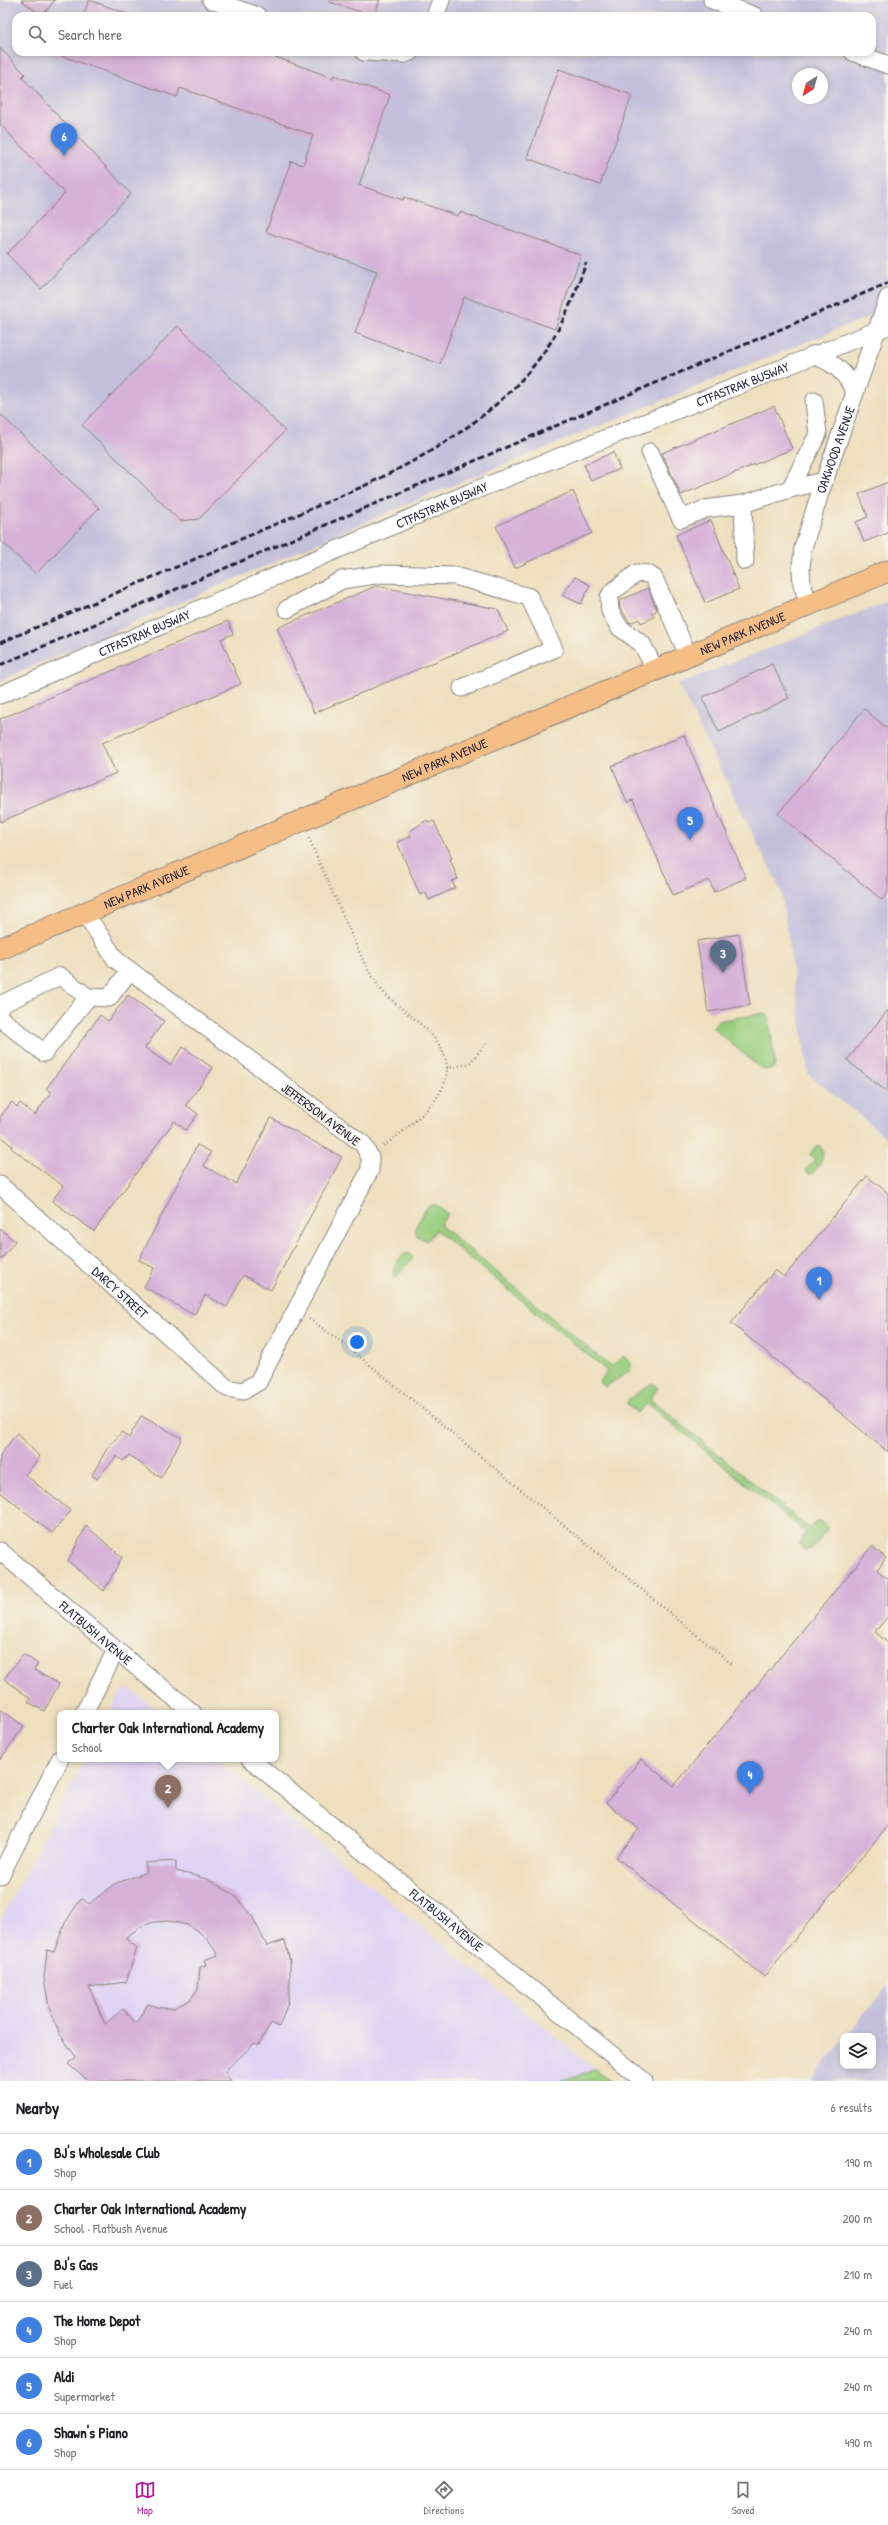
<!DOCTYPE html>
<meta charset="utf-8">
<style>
:root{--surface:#fff;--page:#f2f2f2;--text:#202124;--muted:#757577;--line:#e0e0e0;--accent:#b5179e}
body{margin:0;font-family:"Patrick Hand",sans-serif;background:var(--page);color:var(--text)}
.controls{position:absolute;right:12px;bottom:12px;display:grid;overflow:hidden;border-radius:8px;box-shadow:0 2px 6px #0003}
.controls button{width:36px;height:36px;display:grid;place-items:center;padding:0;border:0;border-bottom:1px solid var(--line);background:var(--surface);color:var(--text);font:20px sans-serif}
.compass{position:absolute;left:792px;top:68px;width:36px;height:36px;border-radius:50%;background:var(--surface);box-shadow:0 2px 6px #0003;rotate:216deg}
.you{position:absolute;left:357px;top:1342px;width:14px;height:14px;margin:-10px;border:3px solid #fff;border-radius:50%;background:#1a73e8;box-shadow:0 0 0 6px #1a73e833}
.badge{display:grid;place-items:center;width:26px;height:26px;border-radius:50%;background:var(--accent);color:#fff;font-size:13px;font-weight:700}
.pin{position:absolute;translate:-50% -33px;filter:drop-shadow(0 1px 2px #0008)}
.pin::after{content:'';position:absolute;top:21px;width:14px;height:12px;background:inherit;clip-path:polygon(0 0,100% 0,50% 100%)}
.popup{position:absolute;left:57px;top:1710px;width:222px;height:52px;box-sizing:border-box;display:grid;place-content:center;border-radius:8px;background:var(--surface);filter:drop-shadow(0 1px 3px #0005);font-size:13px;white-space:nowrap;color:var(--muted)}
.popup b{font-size:15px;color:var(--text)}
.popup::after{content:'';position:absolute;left:50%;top:100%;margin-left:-8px;border:8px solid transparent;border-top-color:var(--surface)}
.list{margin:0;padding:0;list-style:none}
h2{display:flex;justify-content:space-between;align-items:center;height:52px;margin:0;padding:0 16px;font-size:17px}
h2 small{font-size:13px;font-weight:400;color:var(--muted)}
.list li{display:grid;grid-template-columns:26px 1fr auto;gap:12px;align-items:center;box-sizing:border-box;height:56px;padding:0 16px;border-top:1px solid var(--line)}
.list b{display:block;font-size:15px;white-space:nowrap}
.list p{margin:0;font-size:13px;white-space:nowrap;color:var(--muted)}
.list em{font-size:13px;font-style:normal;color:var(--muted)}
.icon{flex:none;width:22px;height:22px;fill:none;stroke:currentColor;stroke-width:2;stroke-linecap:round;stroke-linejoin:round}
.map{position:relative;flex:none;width:888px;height:2081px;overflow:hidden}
.search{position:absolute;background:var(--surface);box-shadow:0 2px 6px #0003;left:12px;right:12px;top:12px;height:44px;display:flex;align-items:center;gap:10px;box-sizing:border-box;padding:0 14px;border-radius:12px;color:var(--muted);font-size:15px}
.sheet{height:388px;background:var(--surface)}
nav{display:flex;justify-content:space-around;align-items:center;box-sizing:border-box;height:56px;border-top:1px solid var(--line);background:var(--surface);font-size:11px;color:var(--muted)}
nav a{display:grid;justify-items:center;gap:2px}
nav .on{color:var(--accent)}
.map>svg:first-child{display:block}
.built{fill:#e0d4f4}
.industrial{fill:#c4c0db;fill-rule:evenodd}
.green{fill:#99ce7f;stroke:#5e785d}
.building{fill:#d6b1d8;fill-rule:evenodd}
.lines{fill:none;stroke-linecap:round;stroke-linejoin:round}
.minor-casing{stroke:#88817d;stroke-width:19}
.major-casing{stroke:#88817d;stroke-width:23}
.path{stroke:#88817d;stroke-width:2.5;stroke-dasharray:1 3;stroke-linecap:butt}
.minor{stroke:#fff;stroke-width:17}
.major{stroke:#f6be87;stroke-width:21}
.rail{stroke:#22223b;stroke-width:3;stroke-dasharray:6 3;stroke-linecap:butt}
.labels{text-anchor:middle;stroke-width:4;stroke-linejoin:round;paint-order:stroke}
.street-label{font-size:13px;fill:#22223b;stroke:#f7f3e8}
</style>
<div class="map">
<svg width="888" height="2081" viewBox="0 0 888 2081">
<rect width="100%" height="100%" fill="#f7f3e8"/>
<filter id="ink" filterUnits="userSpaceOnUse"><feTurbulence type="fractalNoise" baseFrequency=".025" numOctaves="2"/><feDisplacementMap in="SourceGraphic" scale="8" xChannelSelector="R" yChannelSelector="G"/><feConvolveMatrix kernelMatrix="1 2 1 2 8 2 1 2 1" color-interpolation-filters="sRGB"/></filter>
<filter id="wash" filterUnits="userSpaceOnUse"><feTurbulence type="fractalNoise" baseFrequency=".012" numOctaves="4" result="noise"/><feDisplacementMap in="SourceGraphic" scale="16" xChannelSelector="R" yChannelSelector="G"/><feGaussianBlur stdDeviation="0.9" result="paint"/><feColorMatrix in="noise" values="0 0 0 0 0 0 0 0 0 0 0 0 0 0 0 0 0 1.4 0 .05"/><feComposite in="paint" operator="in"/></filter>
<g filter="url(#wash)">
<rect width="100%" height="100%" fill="#eee0bf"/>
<!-- built -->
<g class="built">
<path d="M129,1689L132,1690L160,1713H109L121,1691Z"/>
<path d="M85,1759H216L596,2070L559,2081H0V1921Z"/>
</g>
<!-- industrial -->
<g class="industrial">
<path d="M0,0H888V309L410,503L0,681ZM16,16H872V52H16ZM798,74H822V98H798Z"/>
<path d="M888,601V1139L808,1074L781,891L678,684Z"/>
<path d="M888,1985V2081H810L843,2040V2066H873V2036H846Z"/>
</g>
<!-- green -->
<g class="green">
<path d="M765,1013L768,1015L775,1063L774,1068L765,1070L759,1067L713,1028L718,1021Z"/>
<path d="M816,1146H820C827,1156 819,1165 813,1173L809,1174L806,1170L815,1160L810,1155Z"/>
<path d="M435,1204L448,1214L440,1225L611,1367L623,1356L630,1362V1371L605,1387L600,1382L607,1371L436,1230L427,1241L417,1236L415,1228L427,1207Z"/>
<path d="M409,1253L413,1258L395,1278C390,1270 400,1254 409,1253Z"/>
<path d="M652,1383L658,1388L650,1399L810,1529L818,1520L825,1523L827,1530L812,1549L805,1550L799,1545L806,1533L647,1403L637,1413L627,1404L629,1399Z"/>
<path d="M596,2070L609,2081H559L595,2070Z"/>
</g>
<g id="blocks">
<!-- building -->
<g class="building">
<path d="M21,0H55L42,16Z"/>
<path d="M89,0L128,14V16H83Z"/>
<path d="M330,0H380L374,16L329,2Z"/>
<path d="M0,48L25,74L22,77L131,194L41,289L7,254L65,193L0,124Z"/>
<path d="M56,52H262L333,78L334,75L390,95L359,185L403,200L404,197L458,216L460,212L581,255L555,329L464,297L440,364L355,333L377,271L266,232L291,161L303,165L313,135L180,88L177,97L56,54Z"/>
<path d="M559,69L632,95L600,185L527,158Z"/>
<path d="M178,326L285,431L199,519L180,521L82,425Z"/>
<path d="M774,406L792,449L681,495L662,453Z"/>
<path d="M0,414L99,508L36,574L0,540Z"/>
<path d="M613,452L620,469L591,481L584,465Z"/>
<path d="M888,482V533L864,542L856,522L868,517L859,494Z"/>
<path d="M573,491L592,533L515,568L496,526Z"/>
<path d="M711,520L739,589L705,603L676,535Z"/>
<path d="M575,577L590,585L581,604L562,595Z"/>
<path d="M376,586L498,609L508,631L314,713L277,628Z"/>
<path d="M648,588L657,610L652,613L654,617L641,623L639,619L630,623L620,608L619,601Z"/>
<path d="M228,621L233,634L221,639L241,684L102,743L116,773L0,822V719Z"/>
<path d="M772,664L789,698L719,732L702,698Z"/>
<path d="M864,709L888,729V893L882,900L778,814Z"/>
<path d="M684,735L746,878L714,892L709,880L673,895L633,800L627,802L612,766Z"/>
<path d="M427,820L429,823L434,821L445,846H447L452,858L450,859L458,879L452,881L455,888L429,900L425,892L420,895L397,842L411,836L409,832Z"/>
<path d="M739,934L750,1005L708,1012L697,941Z"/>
<path d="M128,995L164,1021L145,1048L170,1065L183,1047L213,1068L186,1105L198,1114L186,1130L174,1121L94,1231L52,1201L63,1186L11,1148L12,1146L0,1136V1117L12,1102L17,1107L20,1103L35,1115L51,1092L46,1089L100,1015L108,1021Z"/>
<path d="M888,1010V1093L847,1060Z"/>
<path d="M271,1118L342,1157L271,1290L243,1275L227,1307L205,1295L194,1315L144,1287L154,1268L139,1260L197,1145L211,1152L204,1166L236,1184Z"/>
<path d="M867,1176L888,1193V1452L731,1323L775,1270L784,1277Z"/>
<path d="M0,1229L15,1241L0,1261Z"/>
<path d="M141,1416L182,1438L161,1478L129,1455L123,1461L117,1456L97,1479L92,1475L108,1447L122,1432L129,1438Z"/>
<path d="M17,1433L40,1457L25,1475L71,1511L52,1533L0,1492V1455Z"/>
<path d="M86,1526L122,1557L104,1591L68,1561Z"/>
<path d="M872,1546L886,1558L877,1570L888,1579V1616L875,1632L888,1643V1825L764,1977L616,1857L639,1829L606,1803L641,1759L674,1786Z"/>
<path d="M23,1654L38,1664L34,1670L59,1684L44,1711L28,1702L30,1698L4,1679Z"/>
<path d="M0,1709L24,1726L0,1760Z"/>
<path d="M176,1861V1871L207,1879L233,1894L252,1916L267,1946L285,1940L290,1962V1983L287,2005L279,2027L271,2023L258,2045L255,2043L225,2071L231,2081H88L68,2064L76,2057L59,2033L49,2007L44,1979L47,1950L54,1952L65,1923L81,1898L89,1904L114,1884L147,1872L145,1863ZM168,1921L188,1925L198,1931L208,1940L218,1955L204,1960L206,1965L200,1967L198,1989L190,2000L174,2008H162L148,2004L136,2023L123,2009L105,2024L89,1987L126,1982L137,1948L125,1938L140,1927L153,1922Z"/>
</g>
</g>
</g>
<g filter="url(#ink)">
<use href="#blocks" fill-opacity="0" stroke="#88817d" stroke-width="1"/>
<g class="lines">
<!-- minor casing -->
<g class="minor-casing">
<g id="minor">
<path d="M211,0L258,16"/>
<path d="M712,0L755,16"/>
<path d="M435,16L441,0"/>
<path d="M364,52L405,54L410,52"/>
<path d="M853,52L888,65"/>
<path d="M812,355C833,361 847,373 855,393"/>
<path d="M650,452L681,519L705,509L743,504"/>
<path d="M790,489L818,434L814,401"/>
<path d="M745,561L743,504L790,489L824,481"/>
<path id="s1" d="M809,604L802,584L801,568L803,548L820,493L888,298"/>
<path d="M287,609L342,580L382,574L455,576L529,597L554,649L462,688"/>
<path d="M655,669L642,644L619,627L610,611L609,597L612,592L637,573L648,574L654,578L688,655"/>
<path id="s2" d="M0,695L471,492L888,326"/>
<path d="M0,1008L2,1004L60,976L88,997L109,998L130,970"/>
<path d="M0,1018L44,1053L88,997"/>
<path id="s3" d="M0,1185L227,1388L243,1391L258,1382L370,1170V1157L363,1144L116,960L85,913"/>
<path id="s4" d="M0,1551L116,1650L193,1713"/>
<path d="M84,1713L116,1650"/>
<path id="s5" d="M250,1759L644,2081"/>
<path d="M0,1876L60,1759"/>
</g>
</g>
<!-- major casing -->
<g class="major-casing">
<g id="major">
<path id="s6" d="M0,949L888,571"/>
</g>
</g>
<!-- path -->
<g class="path">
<path d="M309,838C320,865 332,891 344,918C355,942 364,967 380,988C401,1014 444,1031 447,1067C450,1098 405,1129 383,1147"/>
<path d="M447,1068L469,1064L486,1044"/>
<path d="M309,1319L342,1342L733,1665"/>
</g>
<!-- minor -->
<use href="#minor" class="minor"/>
<!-- major -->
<use href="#major" class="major"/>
<!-- rail -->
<g class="rail">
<path d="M0,643L364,486C440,450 517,404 559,328C570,307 578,285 586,263"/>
<path d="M0,665L888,283"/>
</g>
</g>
</g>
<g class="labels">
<!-- street labels -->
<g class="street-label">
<text dy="5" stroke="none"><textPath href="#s2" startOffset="805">CTFASTRAK BUSWAY</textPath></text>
<text dy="5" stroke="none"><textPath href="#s1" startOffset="161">OAKWOOD AVENUE</textPath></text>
<text dy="5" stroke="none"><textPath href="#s2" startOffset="481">CTFASTRAK BUSWAY</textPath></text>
<text dy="5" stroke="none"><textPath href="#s2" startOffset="157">CTFASTRAK BUSWAY</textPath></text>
<text dy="5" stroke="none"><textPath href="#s6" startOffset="807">NEW PARK AVENUE</textPath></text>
<text dy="5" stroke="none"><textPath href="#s6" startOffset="483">NEW PARK AVENUE</textPath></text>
<text dy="5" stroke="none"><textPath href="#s6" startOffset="159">NEW PARK AVENUE</textPath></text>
<text transform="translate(321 1114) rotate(37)" y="5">JEFFERSON AVENUE</text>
<text dy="5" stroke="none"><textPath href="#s3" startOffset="161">DARCY STREET</textPath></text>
<text dy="5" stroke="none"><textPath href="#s4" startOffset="126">FLATBUSH AVENUE</textPath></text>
<text dy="5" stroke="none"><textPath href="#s5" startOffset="254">FLATBUSH AVENUE</textPath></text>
</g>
</g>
</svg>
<div class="controls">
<button><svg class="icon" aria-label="layers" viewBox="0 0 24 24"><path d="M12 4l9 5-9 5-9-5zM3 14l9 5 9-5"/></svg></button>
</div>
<svg class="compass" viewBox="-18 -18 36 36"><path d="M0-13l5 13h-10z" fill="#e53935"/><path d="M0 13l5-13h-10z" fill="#757577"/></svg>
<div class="you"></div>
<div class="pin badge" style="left:819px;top:1300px;background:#3f7fe0">1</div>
<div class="pin badge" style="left:168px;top:1808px;background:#8d6e63">2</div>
<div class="popup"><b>Charter Oak International Academy</b>School</div>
<div class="pin badge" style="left:723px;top:973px;background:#5c6f8a">3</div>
<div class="pin badge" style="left:750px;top:1794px;background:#3f7fe0">4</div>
<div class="pin badge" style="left:690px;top:840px;background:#3f7fe0">5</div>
<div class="pin badge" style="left:64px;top:156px;background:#3f7fe0">6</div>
<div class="search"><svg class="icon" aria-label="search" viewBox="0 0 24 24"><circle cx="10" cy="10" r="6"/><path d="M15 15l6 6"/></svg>Search here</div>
</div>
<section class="sheet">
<h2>Nearby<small>6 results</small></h2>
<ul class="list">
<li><span class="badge" style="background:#3f7fe0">1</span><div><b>BJ's Wholesale Club</b><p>Shop</p></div><em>190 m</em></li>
<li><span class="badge" style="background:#8d6e63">2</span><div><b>Charter Oak International Academy</b><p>School · Flatbush Avenue</p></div><em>200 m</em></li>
<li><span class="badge" style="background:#5c6f8a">3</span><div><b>BJ's Gas</b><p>Fuel</p></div><em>210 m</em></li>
<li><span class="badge" style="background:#3f7fe0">4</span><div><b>The Home Depot</b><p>Shop</p></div><em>240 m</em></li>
<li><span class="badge" style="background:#3f7fe0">5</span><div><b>Aldi</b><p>Supermarket</p></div><em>240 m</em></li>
<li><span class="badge" style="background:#3f7fe0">6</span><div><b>Shawn's Piano</b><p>Shop</p></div><em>490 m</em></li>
</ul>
</section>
<nav>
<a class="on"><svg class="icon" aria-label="map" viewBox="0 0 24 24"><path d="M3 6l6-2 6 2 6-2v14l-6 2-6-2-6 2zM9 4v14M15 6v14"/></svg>Map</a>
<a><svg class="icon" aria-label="directions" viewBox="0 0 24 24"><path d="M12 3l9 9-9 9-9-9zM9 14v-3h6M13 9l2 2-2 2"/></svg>Directions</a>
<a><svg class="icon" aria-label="saved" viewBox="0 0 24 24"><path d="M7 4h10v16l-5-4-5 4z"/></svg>Saved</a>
</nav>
